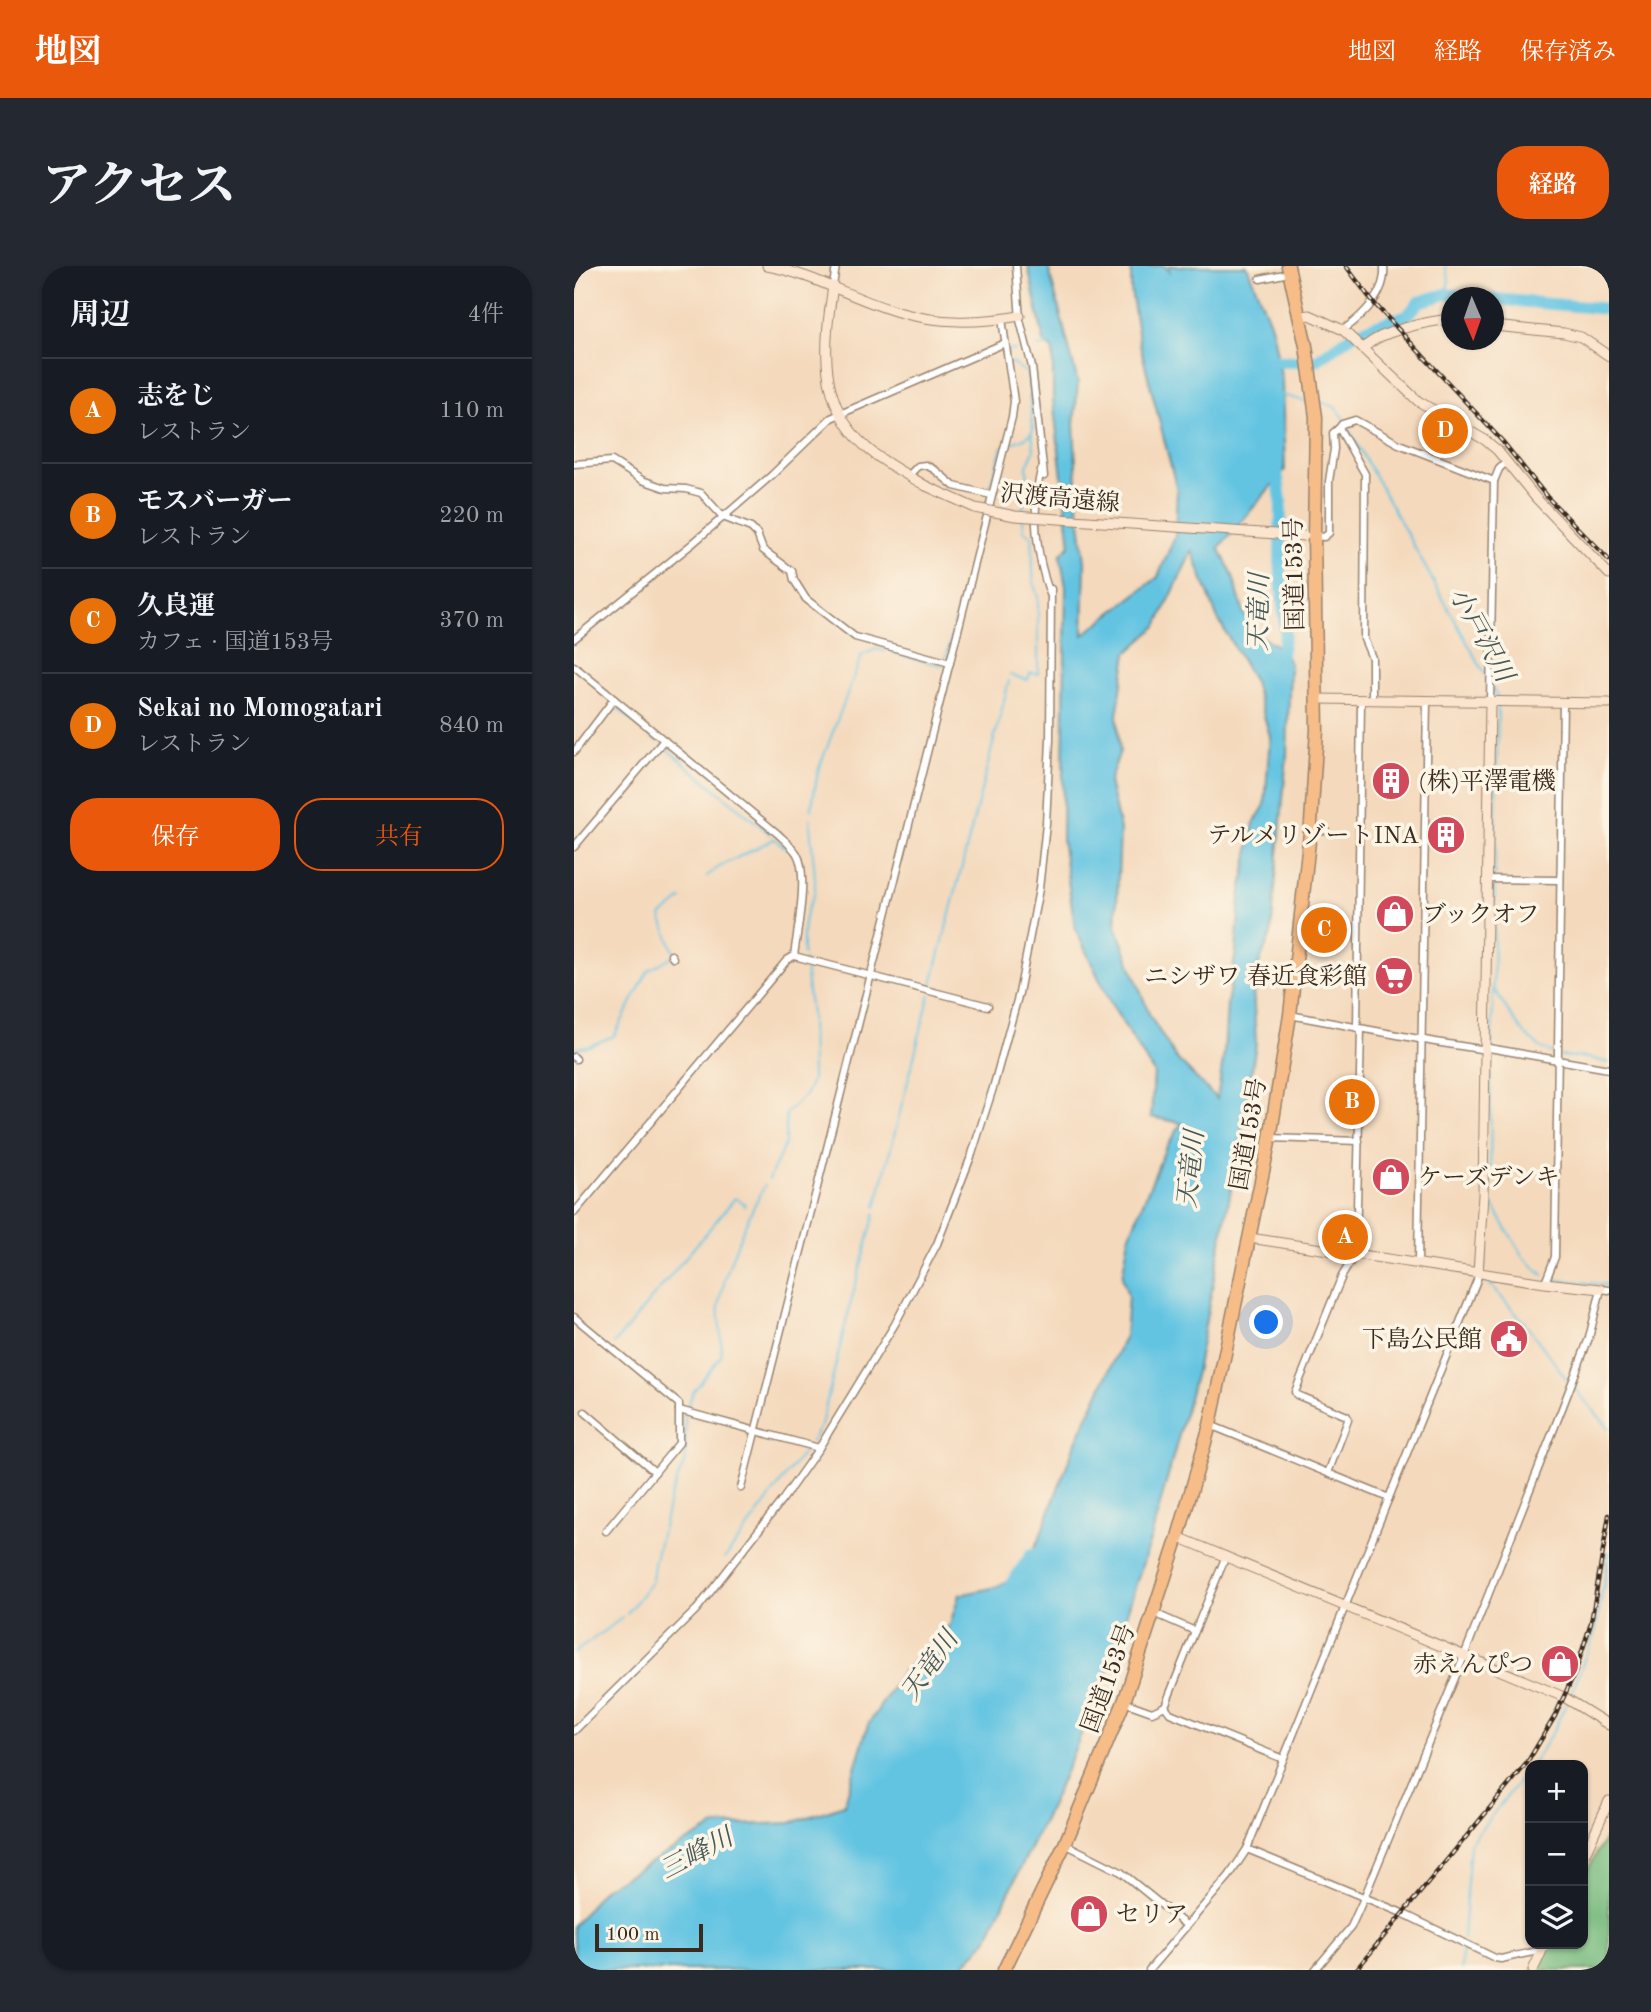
<!DOCTYPE html>
<html lang="ja">
<meta charset="utf-8">
<style>
:root{--surface:#171b24;--page:#242831;--text:#f1f3f6;--muted:#9ea1a6;--line:#363941;--accent:#ea580c}
body{margin:0;font-family:"Old Standard TT","Noto Serif JP",serif;background:var(--page);color:var(--text)}
.controls{position:absolute;right:21px;bottom:21px;display:grid;overflow:hidden;border-radius:14px;box-shadow:0 2px 5px #0004}
.controls button{width:63px;height:63px;display:grid;place-items:center;padding:0;border:0;border-bottom:2px solid var(--line);background:var(--surface);color:var(--text);font:35px sans-serif}
.compass{position:absolute;left:867px;top:21px;width:63px;height:63px;border-radius:50%;background:var(--surface);box-shadow:0 2px 5px #0004;rotate:178deg}
.scale{position:absolute;left:21px;bottom:18px;width:108px;box-sizing:border-box;padding-left:7px;border:4px solid #3b2a1e;border-top:0;font-size:19px;line-height:24px;white-space:nowrap;color:#3b2a1e;-webkit-text-stroke:5px #fcf5e5;paint-order:stroke}
.you{position:absolute;left:693px;top:1057px;width:24px;height:24px;margin:-18px;border:5px solid #fff;border-radius:50%;background:#1a73e8;box-shadow:0 0 0 10px #1a73e833}
.badge{display:grid;place-items:center;width:46px;height:46px;border-radius:50%;background:var(--accent);color:#fff;font-size:23px;font-weight:700}
.pin{position:absolute;translate:-50% -50%;border:4px solid #fff;box-shadow:0 2px 7px #0006}
.list{margin:0;padding:0;list-style:none}
h2{display:flex;justify-content:space-between;align-items:center;height:91px;margin:0;padding:0 28px;font-size:30px}
h2 small{font-size:23px;font-weight:400;color:var(--muted)}
.list li{display:grid;grid-template-columns:46px 1fr auto;gap:21px;align-items:center;box-sizing:border-box;height:105px;padding:0 28px;border-top:2px solid var(--line)}
.list b{display:block;font-size:26px;white-space:nowrap}
.list p{margin:0;font-size:23px;white-space:nowrap;color:var(--muted)}
.list em{font-size:23px;font-style:normal;color:var(--muted)}
.actions{display:flex;gap:14px;padding:21px 28px}
.actions a{flex:1;padding:16px 0;border:2px solid var(--accent);border-radius:28px;text-align:center;font-size:24px;color:var(--accent)}
.actions .main{background:var(--accent);color:#fff}
.icon{flex:none;width:38px;height:38px;fill:none;stroke:currentColor;stroke-width:2;stroke-linecap:round;stroke-linejoin:round}
.map{position:relative;flex:none;width:1035px;height:1704px;overflow:hidden;border-radius:28px}
header{display:flex;align-items:center;gap:42px;box-sizing:border-box;height:98px;padding:0 35px;background:var(--accent);color:#fff}
header strong{font-size:33px}
nav{display:flex;gap:38px;margin-inline-start:auto;font-size:24px}
.intro{display:flex;align-items:center;justify-content:space-between;box-sizing:border-box;height:168px;padding:0 42px}
h1{margin:0;font-size:49px}
.button{padding:18px 32px;border-radius:28px;background:var(--accent);color:#fff;font-size:24px;font-weight:700}
main{display:flex;gap:42px;padding:0 42px}
aside{flex:1;background:var(--surface);border-radius:28px;box-shadow:0 2px 5px #0004}
.map>svg:first-child{display:block}
.forest{fill:#77ba7e;stroke:#59724e;stroke-width:2}
.water{fill:#64c4e2;stroke:#507780;stroke-width:2;fill-rule:evenodd}
.lines{fill:none;stroke-linecap:round;stroke-linejoin:round}
.stream{stroke:#64c4e2;stroke-width:2}
.river{stroke:#64c4e2;stroke-width:12}
.street-casing{stroke:#98826d;stroke-width:9}
.secondary-casing{stroke:#98826d;stroke-width:11}
.highway-casing{stroke:#98826d;stroke-width:15}
.street{stroke:#fff;stroke-width:6}
.secondary{stroke:#fce5cf;stroke-width:9}
.highway{stroke:#f7bd88;stroke-width:12}
.rail-casing{stroke:#3b2a1e;stroke-width:4.5}
.rail{stroke:#fcf5e5;stroke-width:2;stroke-dasharray:5;stroke-linecap:butt}
.secondary-bridge-casing{stroke:#98826d;stroke-width:11;stroke-linecap:butt}
.secondary-bridge{stroke:#fce5cf;stroke-width:9}
.labels{text-anchor:middle;stroke-width:7;stroke-linejoin:round;paint-order:stroke}
.street-label{font-size:24px;fill:#3b2a1e;stroke:#fcf5e5}
.poi-label{font-size:24px;fill:#3b2a1e;stroke:#fcf5e5;text-anchor:start}
.water-label{font-size:26px;font-style:italic;fill:#475859;stroke:#fcf5e5}
</style>
<header>
<strong>地図</strong>
<nav><a>地図</a><a>経路</a><a>保存済み</a></nav>
</header>
<div class="intro"><h1>アクセス</h1><a class="button">経路</a></div>
<main>
<aside>
<h2>周辺<small>4件</small></h2>
<ul class="list">
<li><span class="badge" style="background:#e8710a">A</span><div><b>志をじ</b><p>レストラン</p></div><em>110 m</em></li>
<li><span class="badge" style="background:#e8710a">B</span><div><b>モスバーガー</b><p>レストラン</p></div><em>220 m</em></li>
<li><span class="badge" style="background:#e8710a">C</span><div><b>久良運</b><p>カフェ · 国道153号</p></div><em>370 m</em></li>
<li><span class="badge" style="background:#e8710a">D</span><div><b>Sekai no Momogatari</b><p>レストラン</p></div><em>840 m</em></li>
</ul>
<div class="actions"><a class="main">保存</a><a>共有</a></div>
</aside>
<div class="map">
<svg width="1035" height="1704" viewBox="0 0 1035 1704">
<rect width="100%" height="100%" fill="#fcf5e5"/>
<filter id="ink" filterUnits="userSpaceOnUse"><feTurbulence type="fractalNoise" baseFrequency=".0143" numOctaves="2"/><feDisplacementMap in="SourceGraphic" scale="14" xChannelSelector="R" yChannelSelector="G"/><feConvolveMatrix kernelMatrix="1 2 1 2 8 2 1 2 1" color-interpolation-filters="sRGB"/></filter>
<filter id="wash" filterUnits="userSpaceOnUse"><feTurbulence type="fractalNoise" baseFrequency=".00686" numOctaves="4" result="noise"/><feDisplacementMap in="SourceGraphic" scale="28" xChannelSelector="R" yChannelSelector="G"/><feGaussianBlur stdDeviation="1.57" result="paint"/><feColorMatrix in="noise" values="0 0 0 0 0 0 0 0 0 0 0 0 0 0 0 0 0 1.4 0 .05"/><feComposite in="paint" operator="in"/></filter>
<g filter="url(#wash)">
<rect width="100%" height="100%" fill="#f4d9bc"/>
<!-- forest -->
<path class="forest" d="M1035,1565V1704H958L973,1678H1009V1612Z"/>
<!-- water -->
<path class="water" d="M454,0H474L504,117L500,158L504,239L511,296L509,369L584,311L601,270L603,224L566,79L557,24V0H591L595,6V0H673L698,62L708,115L711,204L645,282L659,310L670,348L686,370L707,382L716,398L713,488L697,668L683,703L679,722L682,778L664,887L622,1106L579,1265L535,1403L480,1532L412,1675L385,1704H0V1659L29,1623L141,1560L217,1557L270,1539L294,1459L328,1407L376,1359L385,1329L423,1321L445,1307L465,1273L501,1178L551,1070L554,1030L548,1011L555,971L591,883L608,857L577,851L580,807L537,738L501,662L488,573L492,321L486,289L496,279L479,133V84L470,76ZM618,285L643,351L680,416L696,470L691,539L680,557L666,632L662,686L653,738L650,788L643,833L602,792L576,750L542,661L546,563L535,516L546,485L543,449L553,387L583,360Z"/>
<g class="lines">
<!-- stream -->
<g class="stream">
<path d="M871,0L875,14L872,28"/>
<path d="M463,81L472,80L474,77"/>
<path d="M435,84H442"/>
<path d="M707,129L735,136"/>
<path d="M744,135L761,141L770,153"/>
<path d="M772,158L914,414"/>
<path d="M433,179L453,171L459,164L453,107L436,96"/>
<path d="M415,224L428,180"/>
<path d="M449,247V240L454,233L453,200L460,184L458,168"/>
<path d="M319,387L370,400"/>
<path d="M372,392L405,262"/>
<path d="M436,409L454,414L456,407L464,408V331C456,313 460,289 458,270L450,265L449,253"/>
<path d="M918,422L924,432"/>
<path d="M29,453L41,440L82,475"/>
<path d="M89,480L196,568"/>
<path d="M237,544L244,505L288,389L302,383L312,385"/>
<path d="M200,572L212,582"/>
<path d="M133,610L145,601L200,573"/>
<path d="M921,610L924,437"/>
<path d="M100,687L87,650L108,633"/>
<path d="M229,688C229,674 228,658 233,644C235,637 240,633 241,624C242,601 236,576 236,552"/>
<path d="M357,722L435,415"/>
<path d="M920,723C934,745 954,782 982,788"/>
<path d="M918,778L921,616"/>
<path d="M0,782L15,780L40,770L74,705L97,691"/>
<path d="M987,790L1016,792L1035,797"/>
<path d="M195,913L211,878L212,848L232,828L238,814L237,748L230,694"/>
<path d="M917,936L949,991L970,1010"/>
<path d="M302,941L356,728"/>
<path d="M910,1003L916,935L917,789"/>
<path d="M975,1013L1035,1019"/>
<path d="M912,1014L954,1061L994,1115"/>
<path d="M40,1078L161,932L171,938L170,940"/>
<path d="M999,1121L1035,1162"/>
<path d="M112,1143L120,1125L147,1090C150,1073 143,1057 145,1041C150,1004 173,951 191,919"/>
<path d="M237,1176L247,1159L276,1040L301,947"/>
<path d="M151,1292L234,1180"/>
<path d="M53,1348L78,1315L80,1298L96,1231L112,1193L111,1150"/>
<path d="M0,1387L48,1352"/>
<path d="M996,1430L1022,1363L1035,1286"/>
<path d="M958,1499L979,1465L993,1436"/>
<path d="M889,1673L896,1577L956,1501"/>
<path d="M887,1704L888,1681"/>
</g>
<!-- river -->
<g class="river">
<path d="M920,33L1035,43"/>
<path d="M691,89L696,93L708,96L742,95L781,67L834,49L845,36L872,28L905,32"/>
<path d="M702,198L707,235L706,292L711,367L705,399"/>
<path d="M434,1322L458,1288"/>
</g>
</g>
</g>
<g filter="url(#ink)">
<g class="lines">
<!-- street casing -->
<g class="street-casing">
<g id="street">
<path d="M442,0L446,54L458,101L470,210"/>
<path d="M686,13L710,8"/>
<path d="M259,20L262,0"/>
<path d="M769,64C789,50 813,27 810,0"/>
<path d="M765,162L768,158L781,154L825,178L920,215"/>
<path d="M0,198L38,195L68,214L91,222L112,223L127,227L149,251L177,262L183,268L189,284L218,305L220,314L232,333L281,371L376,397"/>
<path d="M467,204C457,244 462,290 476,328"/>
<path d="M334,210L344,200L352,199L361,204L380,220L417,229"/>
<path d="M740,270L750,271L755,267V215L760,183L759,167L765,162L791,208L790,373L798,392V433"/>
<path d="M0,373L118,278L198,209L257,152L431,77"/>
<path d="M0,400L204,568C210,574 218,580 223,588C235,609 223,665 220,690"/>
<path d="M916,436L920,215L925,203L932,196"/>
<path d="M0,486L40,433"/>
<path d="M736,565L752,564"/>
<path d="M0,581L90,474"/>
<path d="M913,613L985,614"/>
<path d="M97,689L99,692"/>
<path d="M716,749L861,776L906,783L915,782L1035,803"/>
<path d="M783,762L787,434"/>
<path d="M0,791L2,793"/>
<path d="M696,872L785,875"/>
<path d="M0,947L213,694L220,690L414,740"/>
<path d="M844,997L853,434"/>
<path d="M971,1017L981,991L989,436"/>
<path d="M0,1051L105,1138V1177L32,1265"/>
<path d="M105,1144L245,1182"/>
<path d="M11,1146L81,1206"/>
<path d="M636,1159L815,1232"/>
<path d="M754,1207L774,1154L773,1150L723,1129L721,1126L768,1010L782,987L787,763"/>
<path d="M167,1222L438,151L440,135L428,53"/>
<path d="M580,1347L621,1365L591,1440"/>
<path d="M621,1365L652,1290"/>
<path d="M550,1436L578,1446L591,1440L596,1447L709,1493"/>
<path d="M0,1465L123,1343L209,1233L245,1182L321,1058L363,978L398,888L419,822L445,727L465,623L472,558L476,474L477,323"/>
<path d="M491,1578L547,1606L612,1659"/>
<path d="M673,1583L828,1647"/>
<path d="M830,1648L921,1692L927,1693L968,1684"/>
<path d="M575,1704L655,1610L673,1583L903,1014L904,1007"/>
<path d="M741,1704L777,1661L790,1632L890,1390L989,1140L1015,1072L1027,1023L1035,1024"/>
</g>
</g>
<!-- secondary casing -->
<g class="secondary-casing">
<g id="secondary">
<path d="M193,0C239,8 279,33 324,46C365,58 404,57 446,50"/>
<path d="M259,20C250,79 243,138 293,182C310,197 332,208 352,220"/>
<path d="M727,50L736,49L769,64L844,135L911,174L923,184L962,232L1035,308"/>
<path d="M920,60L990,67L1007,71L1035,90"/>
<path d="M790,82C805,65 855,55 878,53"/>
<path d="M743,433L1035,437"/>
<path d="M676,972L971,1017L1027,1023"/>
<path d="M904,1007L909,929L916,436"/>
<path d="M604,1271L990,1431L1035,1459"/>
<path d="M1009,1592L1035,1535"/>
<path d="M959,1704L971,1678"/>
</g>
</g>
<!-- highway casing -->
<g class="highway-casing">
<path id="highway" d="M430,1704L491,1578L550,1436L604,1271L636,1159L696,872L716,749L737,557L743,464L740,270L742,151L732,80L714,0"/>
</g>
<!-- street -->
<use href="#street" class="street"/>
<!-- secondary -->
<use href="#secondary" class="secondary"/>
<!-- highway -->
<use href="#highway" class="highway"/>
<!-- rail casing -->
<g class="rail-casing">
<g id="rail">
<path d="M772,0L798,35L929,176L973,231L1035,294"/>
<path d="M782,1704L953,1497L981,1450L1002,1404L1017,1357L1035,1249"/>
</g>
</g>
<!-- rail -->
<use href="#rail" class="rail"/>
<!-- secondary-bridge casing -->
<g class="secondary-bridge-casing">
<path id="secondary-bridge" d="M352,220L401,242L441,250L730,270"/>
</g>
<!-- secondary-bridge -->
<use href="#secondary-bridge" class="secondary-bridge"/>
</g>
</g>
<!-- icons -->
<defs>
<g id="building-disc" transform="scale(2.0125)"><circle r="9.5" fill="#d1495b" stroke="#fcf5e5"/><path d="M-4-6H4V6H1V3H-1V6H-4ZM-2.5-4.3h1.7v1.8h-1.7ZM.8-4.3h1.7v1.8H.8ZM-2.5-1h1.7V.8h-1.7ZM.8-1h1.7V.8H.8Z" fill="#fff"/></g>
<g id="shop-disc" transform="scale(2.0125)"><circle r="9.5" fill="#d1495b" stroke="#fcf5e5"/><path d="M-5-2.5h2.3a2.7 3.5 0 0 1 5.4 0H5L5.5 6h-11ZM-1.5-2.5h3a1.5 2.3 0 0 0-3 0Z" fill="#fff"/></g>
<g id="supermarket-disc" transform="scale(2.0125)"><circle r="9.5" fill="#d1495b" stroke="#fcf5e5"/><path d="M-6-5.5h2.5l.6 2H6L4.5 2H-2.5L-4.4-4H-6ZM-1.5 3.2a1.3 1.3 0 1 0 .1 0ZM3 3.2a1.3 1.3 0 1 0 .1 0Z" fill="#fff"/></g>
<g id="civic-disc" transform="scale(2.0125)"><circle r="9.5" fill="#d1495b" stroke="#fcf5e5"/><path d="M-.6-6.5H3V-4.5H.6V-3L4-1V1h2V6H-6V1h2V-1L-.6-3ZM-1.2 2.5V6h2.4V2.5Z" fill="#fff"/></g>
</defs>
<g fill-rule="evenodd">
<use href="#building-disc" x="817" y="515"/>
<use href="#building-disc" x="872" y="569"/>
<use href="#shop-disc" x="821" y="648"/>
<use href="#supermarket-disc" x="820" y="710"/>
<use href="#shop-disc" x="817" y="911"/>
<use href="#civic-disc" x="935" y="1073"/>
<use href="#shop-disc" x="986" y="1398"/>
<use href="#shop-disc" x="515" y="1648"/>
</g>
<g class="labels">
<!-- street labels -->
<g class="street-label">
<text transform="translate(486 232) rotate(5)" y="8">沢渡高遠線</text>
<text transform="translate(720 308) rotate(-91)" y="8">国道153号</text>
<text transform="translate(674 868) rotate(-80)" y="8">国道153号</text>
<text transform="translate(534 1412) rotate(-70)" y="8">国道153号</text>
</g>
<!-- poi labels -->
<g class="poi-label">
<text x="844" y="523">(株)平澤電機</text>
<text x="845" y="577" text-anchor="end">テルメリゾートINA</text>
<text x="848" y="656">ブックオフ</text>
<text x="793" y="718" text-anchor="end">ニシザワ 春近食彩館</text>
<text x="844" y="919">ケーズデンキ</text>
<text x="908" y="1081" text-anchor="end">下島公民館</text>
<text x="959" y="1406" text-anchor="end">赤えんぴつ</text>
<text x="542" y="1656">セリア</text>
</g>
<!-- water labels -->
<g class="water-label">
<text transform="translate(684 346) rotate(-89)" y="9">天竜川</text>
<text transform="translate(908 368) rotate(61)" y="9">小戸沢川</text>
<text transform="translate(616 903) rotate(-84)" y="9">天竜川</text>
<text transform="translate(355 1399) rotate(-55)" y="9">天竜川</text>
<text transform="translate(122 1587) rotate(-28)" y="9">三峰川</text>
</g>
</g>
</svg>
<div class="controls">
<button>+</button>
<button>−</button>
<button><svg class="icon" aria-label="layers" viewBox="0 0 24 24"><path d="M12 4l9 5-9 5-9-5zM3 14l9 5 9-5"/></svg></button>
</div>
<svg class="compass" viewBox="-18 -18 36 36"><path d="M0-13l5 13h-10z" fill="#e53935"/><path d="M0 13l5-13h-10z" fill="#9ea1a6"/></svg>
<div class="scale">100 m</div>
<div class="you"></div>
<div class="pin badge" style="left:771px;top:971px;background:#e8710a">A</div>
<div class="pin badge" style="left:778px;top:836px;background:#e8710a">B</div>
<div class="pin badge" style="left:750px;top:664px;background:#e8710a">C</div>
<div class="pin badge" style="left:871px;top:165px;background:#e8710a">D</div>
</div>
</main>
